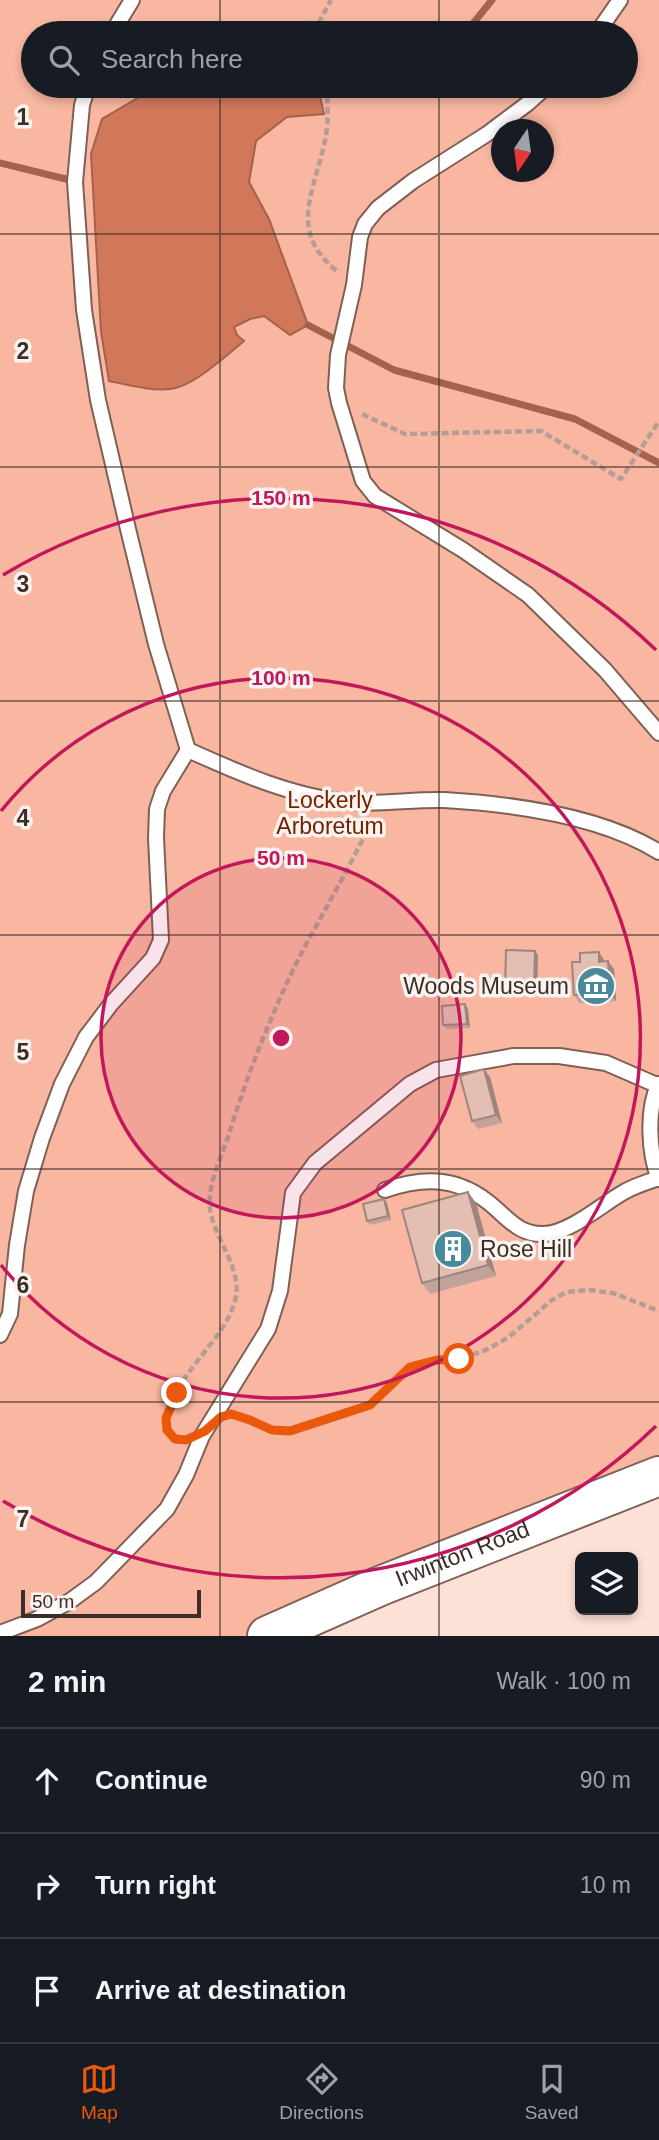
<!DOCTYPE html>
<meta charset="utf-8">
<style>
:root{--surface:#171b24;--page:#242831;--text:#f1f3f6;--muted:#9ea1a6;--line:#363941;--accent:#ea580c}
body{margin:0;font-family:Helvetica,sans-serif;background:var(--page);color:var(--text)}
.controls{position:absolute;right:21px;bottom:21px;display:grid;overflow:hidden;border-radius:10px;box-shadow:0 4px 10px #0003}
.controls button{width:63px;height:63px;display:grid;place-items:center;padding:0;border:0;border-bottom:2px solid var(--line);background:var(--surface);color:var(--text);font:35px sans-serif}
.compass{position:absolute;left:491px;top:119px;width:63px;height:63px;border-radius:50%;background:var(--surface);box-shadow:0 4px 10px #0003;rotate:193deg}
.scale{position:absolute;left:21px;bottom:18px;width:180px;box-sizing:border-box;padding-left:7px;border:4px solid #3b2d28;border-top:0;font-size:19px;line-height:24px;white-space:nowrap;color:#3b2d28;-webkit-text-stroke:5px #faf3f0;paint-order:stroke}
.stop{position:absolute;width:21px;height:21px;margin:-16px;border:5px solid #ea580c;border-radius:50%;background:#fff}
.stop.end{background:#ea580c;border-color:#fff;box-shadow:0 2px 7px #0008}
.list{margin:0;padding:0;list-style:none}
h2{display:flex;justify-content:space-between;align-items:center;height:91px;margin:0;padding:0 28px;font-size:30px}
h2 small{font-size:23px;font-weight:400;color:var(--muted)}
.list li{display:grid;grid-template-columns:46px 1fr auto;gap:21px;align-items:center;box-sizing:border-box;height:105px;padding:0 28px;border-top:2px solid var(--line)}
.list b{display:block;font-size:26px;white-space:nowrap}
.list em{font-size:23px;font-style:normal;color:var(--muted)}
.icon{flex:none;width:38px;height:38px;fill:none;stroke:currentColor;stroke-width:2;stroke-linecap:round;stroke-linejoin:round}
.map{position:relative;flex:none;width:659px;height:1636px;overflow:hidden}
.search{position:absolute;background:var(--surface);box-shadow:0 4px 10px #0003;left:21px;right:21px;top:21px;height:77px;display:flex;align-items:center;gap:18px;box-sizing:border-box;padding:0 24px;border-radius:38px;color:var(--muted);font-size:26px}
.sheet{height:406px;background:var(--surface)}
nav{display:flex;justify-content:space-around;align-items:center;box-sizing:border-box;height:98px;border-top:2px solid var(--line);background:var(--surface);font-size:19px;color:var(--muted)}
nav a{display:grid;justify-items:center;gap:4px}
nav .on{color:var(--accent)}
.map>svg:first-child{display:block}
.green{fill:#f9b7a1;fill-rule:evenodd}
.water{fill:#d1785b;stroke:#a4624c;stroke-width:2}
.lines{fill:none;stroke-linecap:round;stroke-linejoin:round}
.stream{stroke:#a4624c;stroke-width:7}
.service-casing{stroke:#7f6056;stroke-width:18}
.primary-casing{stroke:#7f6056;stroke-width:42}
.path{stroke:#b49d94;stroke-width:4.5;stroke-dasharray:7 3.5;stroke-linecap:butt}
.service{stroke:#fff;stroke-width:14}
.primary{stroke:#fff;stroke-width:38}
.wall{fill:#c2a39a}
.shaded-wall{fill:#9e857d}
.building{fill:#e2beb3;stroke:#9e857d;stroke-width:2}
.route{stroke:#ea580c;stroke-width:9}
.grid{fill:none;stroke:#3b2d28;stroke-width:2;stroke-opacity:0.55}
.ring{fill:none;stroke:#c2185b;stroke-width:3.5}
.labels{text-anchor:middle;stroke-width:7;stroke-linejoin:round;paint-order:stroke}
.park-label{font-size:23px;fill:#732201;stroke:#faf3f0}
.poi-label{font-size:23px;fill:#3b2d28;stroke:#faf3f0;text-anchor:end}
.street-label{font-size:23px;fill:#3b2d28;stroke:#faf3f0}
.grid-label{font-size:23px;text-anchor:middle;font-weight:bold;fill:#3b2d28;stroke:#faf3f0;stroke-width:7;stroke-linejoin:round;paint-order:stroke}
.centre{fill:#c2185b;stroke:#faf3f0;stroke-width:3.5}
.ring-label{font-size:21px;text-anchor:middle;font-weight:bold;fill:#c2185b;stroke:#faf3f0;stroke-width:7;stroke-linejoin:round;paint-order:stroke}
</style>
<div class="map">
<svg width="659" height="1636" viewBox="0 0 659 1636">
<rect width="100%" height="100%" fill="#fde0d6"/>
<!-- green -->
<path class="green" d="M0,0H659V1455L540,1501L250,1636H0ZM33,33H626V86H33ZM502,130H544V172H502Z"/>
<!-- water -->
<path class="water" d="M182,86H318L324,114L287,117L256,141L249,182L269,219L308,325L290,335L264,316L250,319L234,327L237,335L244,341C227,355 193,387 170,389C150,391 129,385 109,381L101,332L91,154L102,119L143,95Z"/>
<g class="lines">
<!-- stream -->
<g class="stream">
<path d="M451,33L471,26L492,0"/>
<path d="M0,163L74,181"/>
<path d="M308,325L394,370L575,419L659,463"/>
</g>
<!-- service casing -->
<g class="service-casing">
<g id="service">
<path d="M112,33L132,0"/>
<path d="M597,33L620,0"/>
<path d="M88,86L82,105L75,182L84,310L98,400L128,529L156,644L188,750C239,773 293,797 349,802C381,805 412,799 444,800C512,804 601,816 659,852"/>
<path d="M547,86L527,104L487,134L413,181L378,208L365,224L360,237L354,285L338,355L336,388L339,403L363,481L375,496L463,550L528,595L605,670L659,733"/>
<path d="M659,1084C646,1109 649,1154 659,1179"/>
<path d="M385,1190C426,1176 460,1177 494,1207C510,1221 521,1235 544,1234C570,1233 601,1205 624,1192C634,1186 647,1182 659,1178"/>
<path d="M0,1335L10,1314L17,1245L26,1191L42,1138L62,1084L86,1037L111,1004L153,958L161,940L156,838L157,809L163,791L188,750"/>
<path d="M0,1633L37,1619L70,1601L96,1582L167,1509L186,1475L202,1436L268,1329L280,1291L293,1193L315,1163L410,1084L436,1070L513,1056H559L606,1063L659,1086"/>
</g>
</g>
<!-- primary casing -->
<g class="primary-casing">
<g id="primary">
<path id="s1" d="M267,1636L380,1586L659,1476"/>
</g>
</g>
<!-- path -->
<g class="path">
<path d="M319,33L317,26L331,0"/>
<path d="M327,86C327,102 329,119 326,135C317,188 285,230 337,271"/>
<path d="M362,414L405,434L541,431L621,479L659,421"/>
<path d="M234,1415L251,1420L272,1430L291,1431L371,1405L410,1367L437,1360L459,1359L486,1350L509,1337L552,1300L567,1292L589,1290L613,1293L659,1311"/>
<path d="M184,1439H175L167,1430C165,1380 223,1345 235,1301C245,1264 205,1232 210,1195C212,1175 223,1153 229,1134C247,1075 274,1007 302,952C323,913 345,875 365,835V821"/>
</g>
<!-- service -->
<use href="#service" class="service"/>
<!-- primary -->
<use href="#primary" class="primary"/>
</g>
<!-- wall -->
<g class="wall">
<path d="M599,952L604,961L614,969L616,1001L579,1003L574,995Z"/>
<path d="M538,955L537,994L508,993L505,989Z"/>
<path d="M465,1004L468,1009L470,1028L446,1029L443,1025Z"/>
<path d="M490,1077L502,1123L478,1129L472,1121Z"/>
<path d="M384,1199L387,1203L391,1220L370,1225L367,1221Z"/>
<path d="M476,1203L496,1276L430,1294L422,1283Z"/>
</g>
<!-- shaded-wall -->
<g class="shaded-wall">
<path d="M535,951L538,955L537,994L534,990Z"/>
<path d="M599,952L604,960L605,970L599,962Z"/>
<path d="M608,961L614,969L616,1001L610,993Z"/>
<path d="M465,1004L468,1009L470,1028L467,1024Z"/>
<path d="M484,1069L490,1077L502,1123L496,1115Z"/>
<path d="M468,1192L476,1203L496,1276L488,1265Z"/>
<path d="M384,1199L387,1203L391,1220L388,1216Z"/>
</g>
<!-- building -->
<g class="building">
<path d="M506,950L535,951L534,990L505,989Z"/>
<path d="M599,952V962L608,961L610,993L574,995L572,962H580V953Z"/>
<path d="M465,1004L467,1024L443,1025L442,1006Z"/>
<path d="M484,1069L496,1115L472,1121L460,1076Z"/>
<path d="M468,1192L488,1265L422,1283L402,1210Z"/>
<path d="M384,1199L388,1216L367,1221L363,1204Z"/>
</g>
<g class="lines">
<!-- route -->
<path class="route" d="M177,1393L166,1418L167,1430L175,1439L186,1440L205,1431L221,1417L231,1414L250,1420L272,1430L290,1431L370,1405L410,1367L437,1360L459,1359"/>
</g>
<!-- grid -->
<path class="grid" d="M220,0V33M439,0V33M220,86V1636M439,86V1636M0,234H659M0,467H659M0,701H659M0,935H659M0,1169H659M0,1402H659"/>
<!-- distance rings -->
<circle cx="281" cy="1038" r="180" fill="#c2185b" fill-opacity=".12"/>
<g class="ring">
<circle cx="281" cy="1038" r="180"/>
<path d="M1 811A360 360 0 1 1 1 1265"/>
<path d="M656 1426A540 540 0 0 1 3 1501M3 575A540 540 0 0 1 656 650"/>
</g>
<!-- icons -->
<defs>
<g id="museum-disc" transform="scale(2.0125)"><circle r="9.5" fill="#48899c" stroke="#faf3f0"/><path d="M0-6L6-3V-2H-6V-3ZM-5-1h2V3h-2ZM-1-1h2V3h-2ZM3-1h2V3H3ZM-6 4H6V6H-6Z" fill="#fff"/></g>
<g id="building-disc" transform="scale(2.0125)"><circle r="9.5" fill="#48899c" stroke="#faf3f0"/><path d="M-4-6H4V6H1V3H-1V6H-4ZM-2.5-4.3h1.7v1.8h-1.7ZM.8-4.3h1.7v1.8H.8ZM-2.5-1h1.7V.8h-1.7ZM.8-1h1.7V.8H.8Z" fill="#fff"/></g>
</defs>
<g fill-rule="evenodd">
<use href="#museum-disc" x="596" y="986"/>
<use href="#building-disc" x="453" y="1249"/>
</g>
<g class="labels">
<!-- park labels -->
<g class="park-label">
<text x="330" y="808">Lockerly<tspan x="330" dy="26">Arboretum</tspan></text>
</g>
<!-- poi labels -->
<g class="poi-label">
<text x="569" y="994">Woods Museum</text>
<text x="480" y="1257" text-anchor="start">Rose Hill</text>
</g>
<!-- street labels -->
<g class="street-label">
<text dy="8" stroke="none"><textPath href="#s1" startOffset="212">Irwinton Road</textPath></text>
</g>
</g>
<g class="grid-label">
<text x="23" y="125">1</text>
<text x="23" y="359">2</text>
<text x="23" y="592">3</text>
<text x="23" y="826">4</text>
<text x="23" y="1060">5</text>
<text x="23" y="1293">6</text>
<text x="23" y="1527">7</text>
</g>
<circle cx="281" cy="1038" r="10" class="centre"/>
<g class="ring-label">
<text x="281" y="505">150 m</text>
<text x="281" y="685">100 m</text>
<text x="281" y="865">50 m</text>
</g>
</svg>
<div class="controls">
<button><svg class="icon" aria-label="layers" viewBox="0 0 24 24"><path d="M12 4l9 5-9 5-9-5zM3 14l9 5 9-5"/></svg></button>
</div>
<svg class="compass" viewBox="-18 -18 36 36"><path d="M0-13l5 13h-10z" fill="#e53935"/><path d="M0 13l5-13h-10z" fill="#9ea1a6"/></svg>
<div class="scale">50 m</div>
<div class="stop" style="left:459px;top:1359px"></div>
<div class="stop end" style="left:177px;top:1393px"></div>
<div class="search"><svg class="icon" aria-label="search" viewBox="0 0 24 24"><circle cx="10" cy="10" r="6"/><path d="M15 15l6 6"/></svg>Search here</div>
</div>
<section class="sheet">
<h2>2 min<small>Walk · 100 m</small></h2>
<ul class="list">
<li><svg class="icon" aria-label="ahead" viewBox="0 0 24 24"><path d="M12 20V5M6 11l6-6 6 6"/></svg><div><b>Continue</b></div><em>90 m</em></li>
<li><svg class="icon" aria-label="right" viewBox="0 0 24 24"><path d="M7 20v-9h11M14 6l5 5-5 5"/></svg><div><b>Turn right</b></div><em>10 m</em></li>
<li><svg class="icon" aria-label="arrive" viewBox="0 0 24 24"><path d="M6 21V4h12l-3 4 3 4H6"/></svg><div><b>Arrive at destination</b></div></li>
</ul>
</section>
<nav>
<a class="on"><svg class="icon" aria-label="map" viewBox="0 0 24 24"><path d="M3 6l6-2 6 2 6-2v14l-6 2-6-2-6 2zM9 4v14M15 6v14"/></svg>Map</a>
<a><svg class="icon" aria-label="directions" viewBox="0 0 24 24"><path d="M12 3l9 9-9 9-9-9zM9 14v-3h6M13 9l2 2-2 2"/></svg>Directions</a>
<a><svg class="icon" aria-label="saved" viewBox="0 0 24 24"><path d="M7 4h10v16l-5-4-5 4z"/></svg>Saved</a>
</nav>
